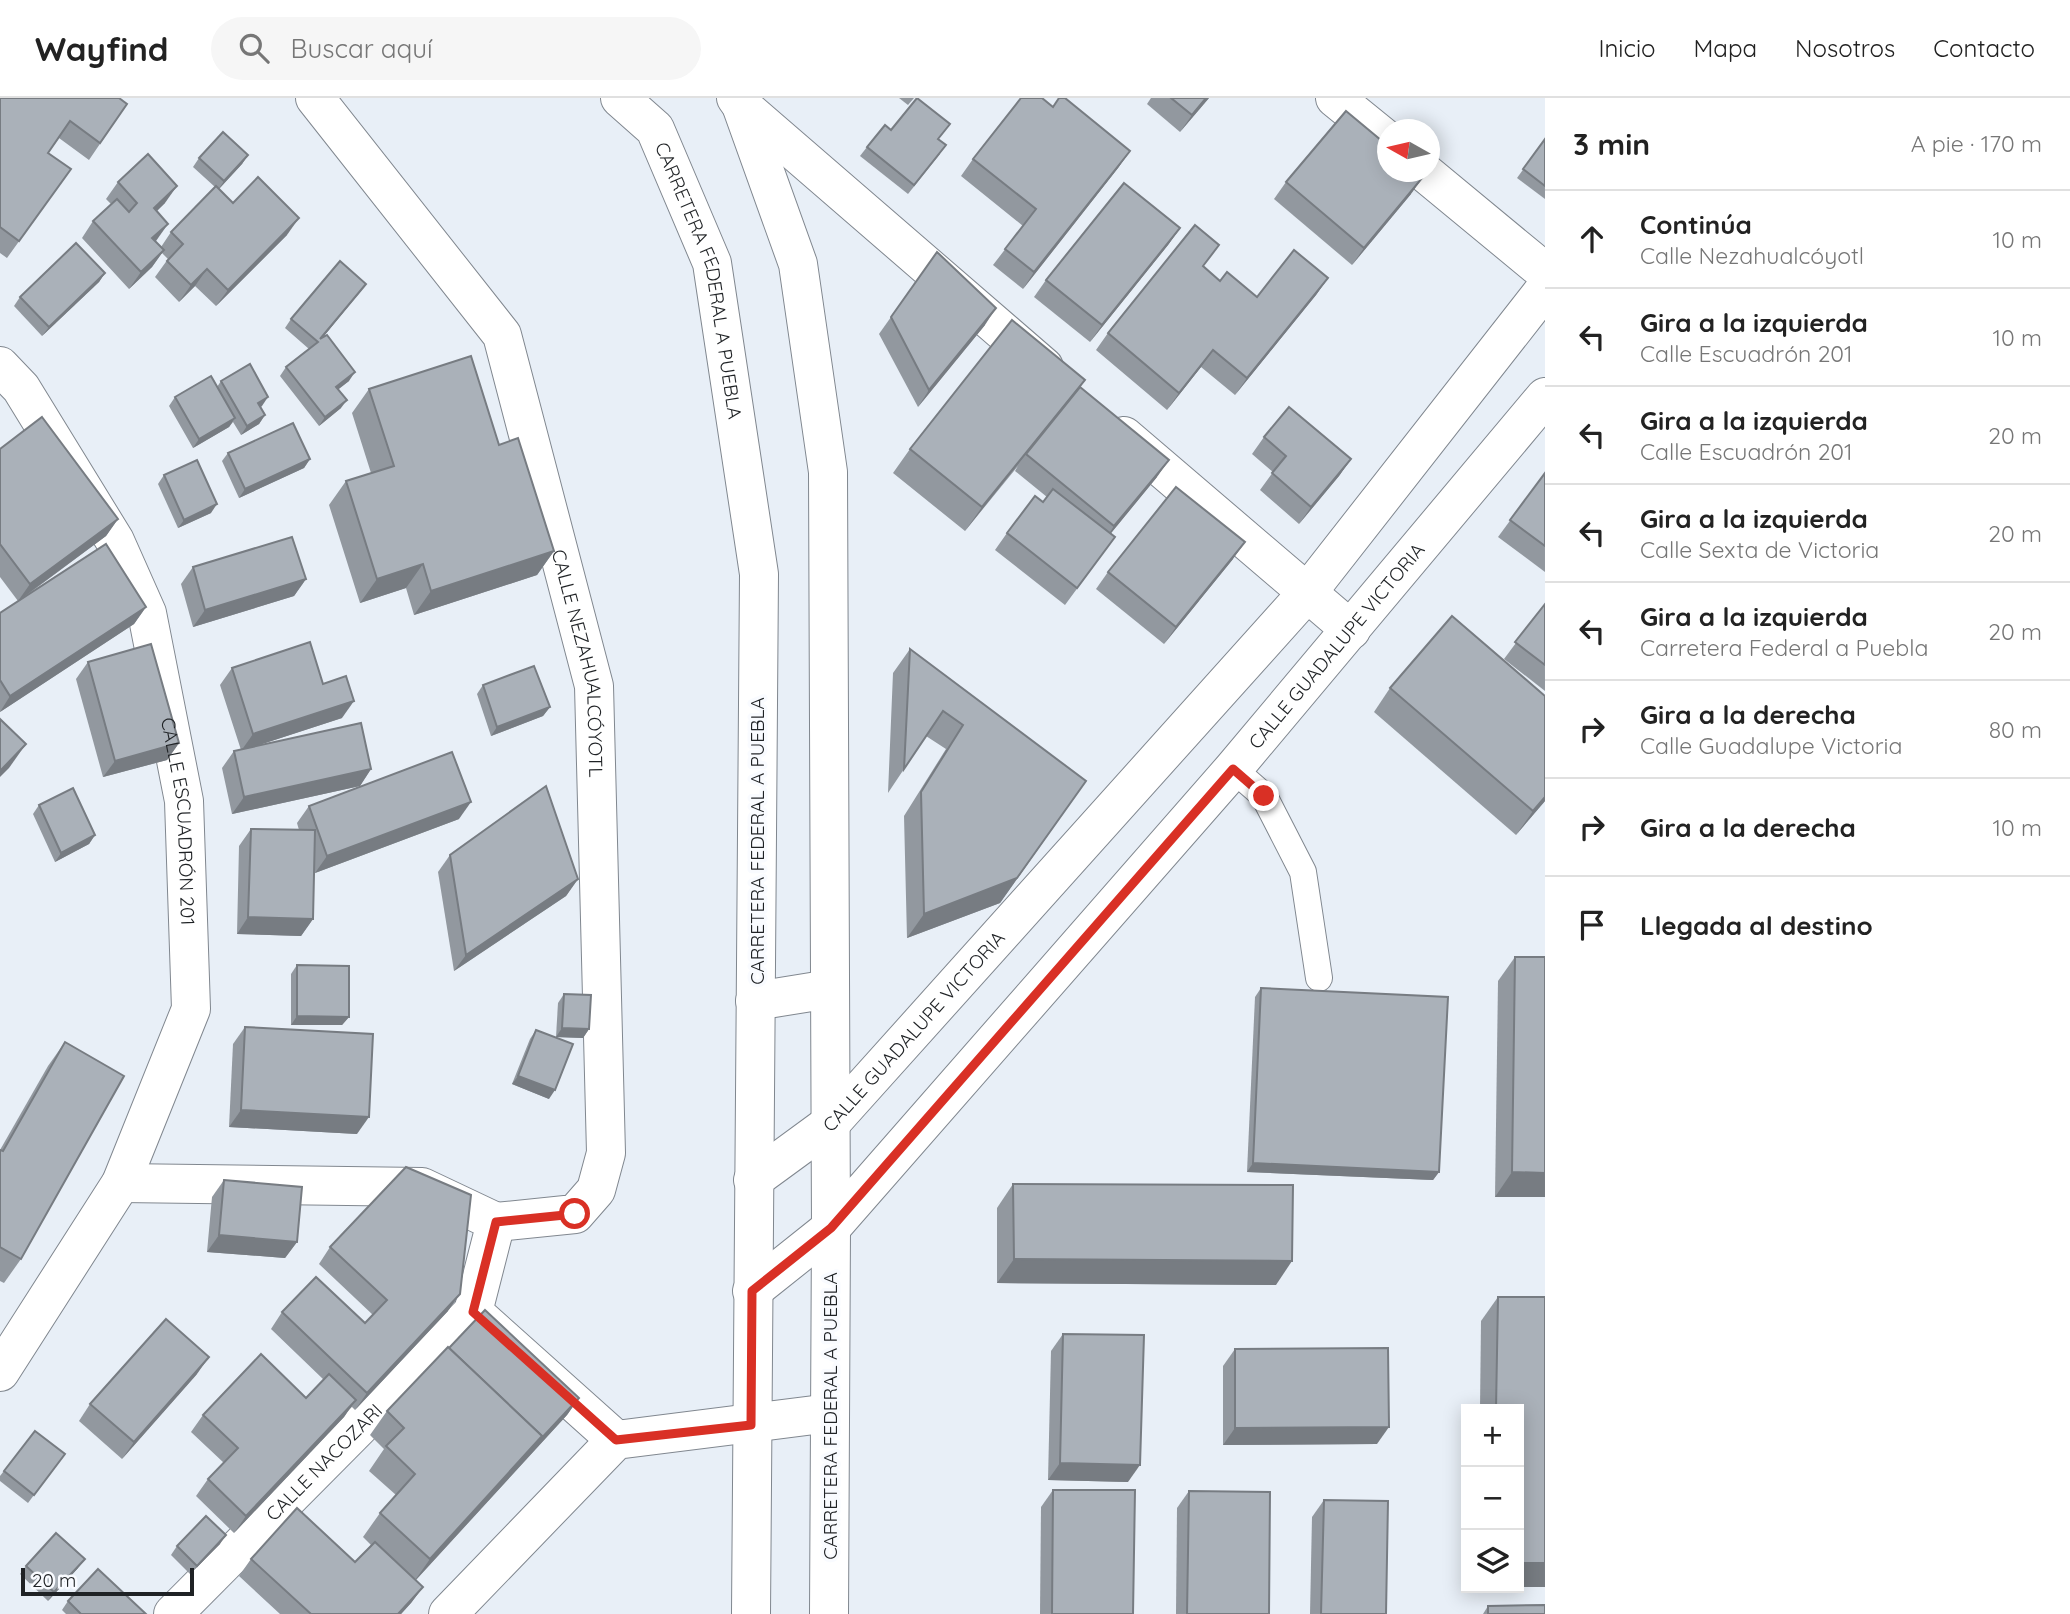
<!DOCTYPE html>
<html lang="es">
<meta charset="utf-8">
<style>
:root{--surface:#fff;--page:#f6f6f6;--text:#222;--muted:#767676;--line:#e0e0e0}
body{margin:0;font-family:Quicksand,sans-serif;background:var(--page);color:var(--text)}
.controls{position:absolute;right:21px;bottom:21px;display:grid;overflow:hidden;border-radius:0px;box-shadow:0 4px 18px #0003}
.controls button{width:63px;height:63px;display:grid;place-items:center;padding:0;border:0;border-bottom:2px solid var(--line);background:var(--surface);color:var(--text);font:35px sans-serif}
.compass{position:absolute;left:1377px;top:21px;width:63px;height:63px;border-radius:50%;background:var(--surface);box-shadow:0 4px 18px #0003;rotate:278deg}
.scale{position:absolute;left:21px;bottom:18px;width:173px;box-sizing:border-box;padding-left:7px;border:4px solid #1f2225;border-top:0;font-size:19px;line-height:24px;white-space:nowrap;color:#1f2225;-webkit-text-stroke:5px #f9fbff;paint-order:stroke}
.stop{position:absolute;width:21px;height:21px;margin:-16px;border:5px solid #d93025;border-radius:50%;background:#fff}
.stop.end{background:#d93025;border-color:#fff;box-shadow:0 2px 7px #0008}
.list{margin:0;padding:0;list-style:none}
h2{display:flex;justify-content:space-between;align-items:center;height:91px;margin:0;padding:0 28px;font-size:30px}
h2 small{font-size:23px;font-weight:400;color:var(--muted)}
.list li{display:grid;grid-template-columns:46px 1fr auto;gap:21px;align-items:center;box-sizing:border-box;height:98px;padding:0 28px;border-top:2px solid var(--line)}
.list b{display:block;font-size:26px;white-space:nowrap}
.list p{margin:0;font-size:23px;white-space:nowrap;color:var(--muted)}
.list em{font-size:23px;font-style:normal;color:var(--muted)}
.icon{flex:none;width:38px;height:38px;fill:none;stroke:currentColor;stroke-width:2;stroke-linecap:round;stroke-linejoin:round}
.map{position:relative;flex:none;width:1545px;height:1516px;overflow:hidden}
header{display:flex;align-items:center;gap:42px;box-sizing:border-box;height:98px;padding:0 35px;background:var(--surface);border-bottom:2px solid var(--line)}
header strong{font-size:33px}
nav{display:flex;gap:38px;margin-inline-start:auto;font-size:24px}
.search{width:490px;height:63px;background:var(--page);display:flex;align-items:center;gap:18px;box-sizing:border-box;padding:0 24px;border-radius:38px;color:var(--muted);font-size:26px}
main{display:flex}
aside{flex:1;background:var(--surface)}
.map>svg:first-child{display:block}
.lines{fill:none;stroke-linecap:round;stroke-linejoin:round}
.service-casing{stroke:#80878f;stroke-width:28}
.minor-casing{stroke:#80878f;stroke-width:40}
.primary-casing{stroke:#80878f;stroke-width:40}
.service{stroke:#fff;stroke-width:26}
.minor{stroke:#fff;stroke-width:38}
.primary{stroke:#fff;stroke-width:38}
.wall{fill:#92989f}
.shaded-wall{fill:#777c82}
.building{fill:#aab1b9;stroke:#777c82;stroke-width:2}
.route{stroke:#d93025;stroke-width:9}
.labels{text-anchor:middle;stroke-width:7;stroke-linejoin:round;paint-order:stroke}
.street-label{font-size:19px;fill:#1f2225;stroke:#f9fbff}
</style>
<header>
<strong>Wayfind</strong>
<div class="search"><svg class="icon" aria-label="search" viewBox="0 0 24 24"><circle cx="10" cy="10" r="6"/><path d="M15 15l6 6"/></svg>Buscar aquí</div>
<nav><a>Inicio</a><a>Mapa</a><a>Nosotros</a><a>Contacto</a></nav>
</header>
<main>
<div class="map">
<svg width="1545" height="1516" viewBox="0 0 1545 1516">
<rect width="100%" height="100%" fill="#e8eff7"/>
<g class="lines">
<!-- service casing -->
<g class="service-casing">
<path id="service" d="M1233,671L1264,698L1303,774L1319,880"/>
</g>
<!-- minor casing -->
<g class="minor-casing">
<g id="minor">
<path id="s1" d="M315,0L502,237L594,588L606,1055L596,1092L575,1116L496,1124"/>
<path d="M1335,0L1388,43"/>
<path d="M741,7L1044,269"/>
<path d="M1424,74L1545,174"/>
<path id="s2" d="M0,268L21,290L115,443L147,515L184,703L191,911L121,1085L0,1274"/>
<path d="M1124,338L1351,532"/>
<path id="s3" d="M753,1082L831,1025L1307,495L1545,191"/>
<path d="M121,1085L422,1089L496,1124L473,1214L616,1342"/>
<path id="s4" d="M752,1193L831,1130L1233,671L1545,299"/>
<path id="s5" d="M173,1516L473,1214"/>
<path d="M448,1516L616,1342L830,1315"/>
</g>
</g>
<!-- primary casing -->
<g class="primary-casing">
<g id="primary">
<path id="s6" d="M620,0L655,31L712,165L759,476L751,1516"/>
<path d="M736,0L741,7L798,166L828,374L831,1130L829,1516"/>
<path d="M755,903L830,891"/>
</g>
</g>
<!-- service -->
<use href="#service" class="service"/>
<!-- minor -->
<use href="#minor" class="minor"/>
<!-- primary -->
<use href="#primary" class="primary"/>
</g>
<!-- wall -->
<g class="wall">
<path d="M0,0L127,6L89,62L59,40L48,55L71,71L7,160L0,155Z"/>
<path d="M899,0H914L908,7Z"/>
<path d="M1151,0H1209L1180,34L1147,6Z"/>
<path d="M1053,9L1130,53L1118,70L1023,191L993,167L1023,128L961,78L973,61Z"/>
<path d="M891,32L938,41L940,56L908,96L860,58L867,49Z"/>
<path d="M1545,41V101L1517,80Z"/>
<path d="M248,57L242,66L219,91L233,105L287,137L216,208L195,188L179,204L155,179L168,161L162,155L152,169L129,191L82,140L93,123L111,106L106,101L118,84L165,105L157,113L155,143L161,149L171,134L215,89L193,69L199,60Z"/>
<path d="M1286,84L1411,96L1352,167L1274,101Z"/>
<path d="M1180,130L1168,147L1090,244L1034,199L1046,182Z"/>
<path d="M937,154L985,227L918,309L879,236Z"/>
<path d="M1204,169L1220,183L1257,199L1328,180L1316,197L1235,297L1201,269L1167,312L1096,252L1108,235Z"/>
<path d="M105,175L99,184L42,238L14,208L20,199Z"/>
<path d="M366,186L323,239L349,283L338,291L341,310L319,328L280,278L286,269L309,251L285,230L291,221Z"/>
<path d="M221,283L262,308L260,309L265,317L259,326L241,337L233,324L229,329L193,350L169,308L175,299L217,289Z"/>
<path d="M1080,289L1157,379L1111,435L1115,439L1065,507L995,452L1007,435L1043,404L1047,399L1015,373L1018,368L965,433L893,375L910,351Z"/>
<path d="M369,291L499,347L554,453L537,477L414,517L406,490L360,505L329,407L346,383L371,375L352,315Z"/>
<path d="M1264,339L1351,361L1339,378L1299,426L1260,392L1273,374L1252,356Z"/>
<path d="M0,351L118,421L106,438L19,503L146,509L134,526L0,614V515L18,503L0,479Z"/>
<path d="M228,355L310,361L304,370L239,400L222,363Z"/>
<path d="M1545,375V474L1498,439Z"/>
<path d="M164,377L211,415L178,430L158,386Z"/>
<path d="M1233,461L1164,546L1096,491L1108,474Z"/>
<path d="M193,469L306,481L294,498L193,529L181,486Z"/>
<path d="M1545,506V593L1504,561Z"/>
<path d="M910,551L1086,683L1000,805L907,840L904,718L946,651L926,638L888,695L893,575Z"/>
<path d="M88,564L179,645L167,662L103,679L76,581Z"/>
<path d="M232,570L323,586L342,620L249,650L371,671L360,688L232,716L222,670L234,653L241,652L220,587Z"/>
<path d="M483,587L550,609L543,618L491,638L477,596Z"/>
<path d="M1390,590L1545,598V703L1516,737L1374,614Z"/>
<path d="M39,707L95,737L89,746L55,764L33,716Z"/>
<path d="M309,708L459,721L315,775L314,773L313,821L301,838L237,836L239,748L251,731L299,732L297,725Z"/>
<path d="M450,757L578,781L566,798L454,873L438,774Z"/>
<path d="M1515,859H1545V1099H1495L1498,883Z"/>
<path d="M297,867L349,919L342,927H291V876Z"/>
<path d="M1261,890L1439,1074L1433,1082L1247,1074L1255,899Z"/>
<path d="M564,896L589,931L583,940L556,939L558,905Z"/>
<path d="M245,929L357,1036L229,1029L233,946Z"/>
<path d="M536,932L549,1001L512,986L530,941Z"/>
<path d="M65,944L21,1161L4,1185L0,1183V1052L48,968Z"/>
<path d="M224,1082L297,1144L285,1160L207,1154L212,1099Z"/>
<path d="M1013,1086L1276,1187L997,1185V1110Z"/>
<path d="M330,1149L448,1213L355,1312L351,1308L344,1319L234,1435L196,1398L208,1381L224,1365L191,1334L203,1317L306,1300L324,1282L271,1231L282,1214L365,1225L373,1217L319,1166Z"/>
<path d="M1498,1199L1519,1311H1480L1481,1223Z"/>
<path d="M1063,1236L1128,1384L1048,1382L1051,1253Z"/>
<path d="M1235,1251L1377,1346L1223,1347V1268Z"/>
<path d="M197,1276L122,1361L79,1323L90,1306Z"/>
<path d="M579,1300L567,1317L416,1482L423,1489L411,1505L401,1516H280L239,1478L251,1461L355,1464L371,1447L363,1439L380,1415L396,1397L369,1373L384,1351L370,1337L387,1313Z"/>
<path d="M35,1333L65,1356L28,1405L0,1383V1378Z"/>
<path d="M1053,1392L1133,1516H1040L1041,1409Z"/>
<path d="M1189,1393L1269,1516H1176L1177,1410Z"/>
<path d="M1324,1402L1386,1516H1310L1312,1419Z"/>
<path d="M220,1446L190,1476L171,1457L177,1448Z"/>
<path d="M26,1468L78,1470L48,1503L20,1476Z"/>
<path d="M68,1503L146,1516H66L62,1512Z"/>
<path d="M1488,1508L1545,1516H1483Z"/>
</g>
<!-- shaded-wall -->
<g class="shaded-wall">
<path d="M1206,0H1209L1180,34L1192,17Z"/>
<path d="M1130,53L1118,70L1023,191L1034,174Z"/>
<path d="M248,57L242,66L218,92L224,83Z"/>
<path d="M1423,79L1411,96L1352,167L1364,150Z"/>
<path d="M177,88L165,105L142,127L154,110Z"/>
<path d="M299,120L287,137L216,208L228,192Z"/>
<path d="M168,126L156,143L140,157L152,140Z"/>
<path d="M1180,130L1168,147L1090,244L1102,227Z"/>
<path d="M164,152L152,169L129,191L141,174Z"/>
<path d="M207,171L195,188L179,204L191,187Z"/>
<path d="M105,175L99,184L42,238L49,229Z"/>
<path d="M1328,180L1316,197L1235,297L1247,280Z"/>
<path d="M366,186L360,194L314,250L320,241Z"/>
<path d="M996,210L985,227L918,309L929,292Z"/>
<path d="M1213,252L1201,269L1167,312L1179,295Z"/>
<path d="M355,274L349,283L330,298L336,289Z"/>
<path d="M1085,282L1068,306L1026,356L965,433L982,409Z"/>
<path d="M268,299L262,308L252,314L258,305Z"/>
<path d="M347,302L341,310L319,328L325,319Z"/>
<path d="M265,317L259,326L241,337L247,328Z"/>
<path d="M235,320L229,329L193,350L199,341Z"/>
<path d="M310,361L304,370L239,400L245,391Z"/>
<path d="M1351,361L1339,378L1299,426L1311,409Z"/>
<path d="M1169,362L1157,379L1103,445L1114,428Z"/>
<path d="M217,406L211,415L178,430L184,422Z"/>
<path d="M118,421L106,438L18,503L30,486Z"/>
<path d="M1245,444L1233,461L1164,546L1176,529Z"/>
<path d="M554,453L537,477L414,517L431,493Z"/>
<path d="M423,466L406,490L360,505L377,481Z"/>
<path d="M306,481L294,498L193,529L205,512Z"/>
<path d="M146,509L134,526L0,614L10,598Z"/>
<path d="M354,603L342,620L241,653L253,636Z"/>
<path d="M550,609L543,618L491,638L497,629Z"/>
<path d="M179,645L167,662L103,679L115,663Z"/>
<path d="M26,646L9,670L0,679V673Z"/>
<path d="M371,671L360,688L232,716L244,699Z"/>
<path d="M1086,683L1000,805L907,840L924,816Z"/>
<path d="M1545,699V703L1516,737L1533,713Z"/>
<path d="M471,704L459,721L315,775L327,758Z"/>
<path d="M95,737L89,746L55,764L61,755Z"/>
<path d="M578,781L566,798L454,873L466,857Z"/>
<path d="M248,819L313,821L301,838L237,836Z"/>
<path d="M297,918L349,919L342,927H291Z"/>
<path d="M562,930L589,931L583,940L556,939Z"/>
<path d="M518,978L555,992L549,1001L512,986Z"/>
<path d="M241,1012L369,1019L357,1036L229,1029Z"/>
<path d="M1253,1065L1439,1074L1433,1082L1247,1074Z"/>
<path d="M1512,1074L1545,1075V1099H1495Z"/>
<path d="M219,1137L297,1144L285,1160L207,1154Z"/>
<path d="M1014,1161L1292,1163L1276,1187L997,1185Z"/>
<path d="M460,1196L448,1213L355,1312L367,1295Z"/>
<path d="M209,1259L197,1276L122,1361L134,1344Z"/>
<path d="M579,1300L567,1317L413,1485L430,1461L542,1338Z"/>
<path d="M356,1302L344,1319L234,1435L246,1418Z"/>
<path d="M1389,1329L1377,1346L1223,1347L1235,1330Z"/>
<path d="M1060,1365L1140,1367L1128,1384L1048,1382Z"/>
<path d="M226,1437L220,1446L190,1476L197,1468Z"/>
<path d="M85,1461L78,1470L48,1503L54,1494Z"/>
<rect x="1519" y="1465" width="26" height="24"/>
<path d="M423,1489L411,1505L401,1516H398Z"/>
</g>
<!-- building -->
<g class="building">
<path d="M0,0H119L127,6L100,45L70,23L48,55L71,71L19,143L0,129Z"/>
<path d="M917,0L950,26L938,41L946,47L914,87L867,49L885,27L891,32Z"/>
<path d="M1021,0H1042L1053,9L1059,0H1065L1130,53L1034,174L1005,151L1036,111L973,61Z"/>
<path d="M1171,0H1206L1192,17Z"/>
<path d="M1346,13L1388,48V74H1417L1423,79L1364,150L1286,84Z"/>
<path d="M223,34L248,57L224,83L199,60Z"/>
<path d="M1545,41V88L1523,71Z"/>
<path d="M148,56L177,88L154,110L168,126L152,140L164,152L141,174L93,123L117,101L129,114L137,105L118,84Z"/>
<path d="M258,79L299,120L228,192L207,171L191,187L167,163L183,146L171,134L216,88L233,105Z"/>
<path d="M1124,85L1180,130L1102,227L1046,182Z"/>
<path d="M1195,127L1219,147L1203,168L1220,183L1227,174L1257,199L1294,152L1328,180L1247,280L1213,252L1179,295L1108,235Z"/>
<path d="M76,145L105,175L49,229L20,199Z"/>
<path d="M937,154L996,210L929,292L891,219Z"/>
<path d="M340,163L366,186L320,241L327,237L355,274L336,289L347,302L325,319L286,269L318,244L291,221Z"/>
<path d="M1012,222L1085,282L982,409L910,351Z"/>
<path d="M471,258L499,347L518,340L554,453L431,493L423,466L377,481L346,383L394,368L369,291Z"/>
<path d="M250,266L268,299L258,305L265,317L247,328L221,283Z"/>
<path d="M211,278L235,320L199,341L175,299Z"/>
<path d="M1080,289L1169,362L1114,428L1026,356Z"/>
<path d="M1289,309L1351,361L1311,409L1272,375L1286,358L1264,339Z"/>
<path d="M42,319L118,421L30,486L0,446V351Z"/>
<path d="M293,325L310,361L245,391L228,355Z"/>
<path d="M197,362L217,406L184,422L164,377Z"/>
<path d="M1545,375V448L1510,422Z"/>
<path d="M1176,389L1245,444L1176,529L1108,474Z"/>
<path d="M1053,391L1115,439L1077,490L1007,435L1035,398L1043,404Z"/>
<path d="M292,439L306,481L205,512L193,469Z"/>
<path d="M106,446L146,509L10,598L0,582V515Z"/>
<path d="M1545,506V567L1515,544Z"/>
<path d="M1452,518L1545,598V699L1533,713L1390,590Z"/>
<path d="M310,544L323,586L346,578L354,603L253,636L232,570Z"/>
<path d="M151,546L179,645L115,663L88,564Z"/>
<path d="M910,551L1086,683L1017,780L924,816L921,694L963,627L943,613L904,671Z"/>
<path d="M534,568L550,609L497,629L483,587Z"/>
<path d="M0,621L26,646L0,673Z"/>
<path d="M361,625L371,671L244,699L234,653Z"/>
<path d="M452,654L471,704L327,758L309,708Z"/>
<path d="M546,688L578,781L466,857L450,757Z"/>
<path d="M73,690L95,737L61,755L39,707Z"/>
<path d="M251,731L315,732L313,821L248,819Z"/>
<path d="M1515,859H1545V1075L1512,1074Z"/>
<path d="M297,867L349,868V919L297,918Z"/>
<path d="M1261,890L1448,899L1439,1074L1253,1065Z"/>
<path d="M564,896L591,897L589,931L562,930Z"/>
<path d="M245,929L373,936L369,1019L241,1012Z"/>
<path d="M536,932L573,946L555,992L518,978Z"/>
<path d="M65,944L124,978L21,1161L0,1149V1052L3,1053Z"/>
<path d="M406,1069L471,1097L460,1196L367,1295L282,1214L316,1179L365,1225L387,1202L330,1149Z"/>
<path d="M224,1082L302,1089L297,1144L219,1137Z"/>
<path d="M1013,1086L1293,1087L1292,1163L1014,1161Z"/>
<path d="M1498,1199H1545V1465H1519V1311H1496Z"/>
<path d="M485,1212L579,1300L537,1345L542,1338L449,1250Z"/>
<path d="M166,1221L209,1259L134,1344L90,1306Z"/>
<path d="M1063,1236L1144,1237L1140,1367L1060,1365Z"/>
<path d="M448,1249L542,1338L430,1461L380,1415L415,1376L386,1348L404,1330L387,1313Z"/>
<path d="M1388,1250L1389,1329L1235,1330V1251Z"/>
<path d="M261,1256L306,1300L329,1276L356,1302L246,1418L208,1381L238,1350L203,1317Z"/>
<path d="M35,1333L65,1356L34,1397L4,1373Z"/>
<path d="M1053,1392H1135L1133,1516H1052Z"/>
<path d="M1189,1393L1270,1394L1269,1516H1187Z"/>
<path d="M1324,1402L1388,1403L1386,1516H1321Z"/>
<path d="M297,1410L355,1464L375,1444L423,1489L398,1516H311L251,1461Z"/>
<path d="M206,1418L226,1437L197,1468L177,1448Z"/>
<path d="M56,1435L85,1461L54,1494L26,1468Z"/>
<path d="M98,1471L146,1516H81L68,1503Z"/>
<path d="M1545,1507V1516H1488V1508Z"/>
</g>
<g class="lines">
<!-- route -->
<path class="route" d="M575,1116L496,1124L473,1214L616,1342L751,1327L752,1193L831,1130L1233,671L1264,698"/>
</g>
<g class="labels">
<!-- street labels -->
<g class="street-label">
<text dy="7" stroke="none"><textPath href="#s6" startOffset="206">CARRETERA FEDERAL A PUEBLA</textPath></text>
<text dy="7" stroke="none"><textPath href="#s4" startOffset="872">CALLE GUADALUPE VICTORIA</textPath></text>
<text dy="7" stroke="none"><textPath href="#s1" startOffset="640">CALLE NEZAHUALCÓYOTL</textPath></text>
<text dy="7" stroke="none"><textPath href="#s2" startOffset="500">CALLE ESCUADRÓN 201</textPath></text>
<text transform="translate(757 743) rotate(-90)" y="7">CARRETERA FEDERAL A PUEBLA</text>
<text dy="7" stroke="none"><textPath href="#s3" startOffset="220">CALLE GUADALUPE VICTORIA</textPath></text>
<text transform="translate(830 1318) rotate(-90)" y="7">CARRETERA FEDERAL A PUEBLA</text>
<text dy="7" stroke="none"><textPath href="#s5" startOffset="214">CALLE NACOZARI</textPath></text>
</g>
</g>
</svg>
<div class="controls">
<button>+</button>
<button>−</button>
<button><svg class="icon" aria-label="layers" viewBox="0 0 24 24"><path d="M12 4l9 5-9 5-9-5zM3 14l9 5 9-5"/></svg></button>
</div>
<svg class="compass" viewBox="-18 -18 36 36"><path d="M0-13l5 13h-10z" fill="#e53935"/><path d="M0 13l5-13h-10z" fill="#767676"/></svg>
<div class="scale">20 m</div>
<div class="stop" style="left:575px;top:1116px"></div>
<div class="stop end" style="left:1264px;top:698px"></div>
</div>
<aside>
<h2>3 min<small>A pie · 170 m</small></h2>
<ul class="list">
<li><svg class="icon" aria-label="ahead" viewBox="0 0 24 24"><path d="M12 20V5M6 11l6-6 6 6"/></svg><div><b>Continúa</b><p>Calle Nezahualcóyotl</p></div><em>10 m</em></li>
<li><svg class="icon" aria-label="left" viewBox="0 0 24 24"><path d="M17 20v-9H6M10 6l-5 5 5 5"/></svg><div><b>Gira a la izquierda</b><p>Calle Escuadrón 201</p></div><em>10 m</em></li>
<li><svg class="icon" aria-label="left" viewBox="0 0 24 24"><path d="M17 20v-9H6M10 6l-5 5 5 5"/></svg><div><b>Gira a la izquierda</b><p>Calle Escuadrón 201</p></div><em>20 m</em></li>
<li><svg class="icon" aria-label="left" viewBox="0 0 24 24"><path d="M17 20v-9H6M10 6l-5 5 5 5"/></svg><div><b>Gira a la izquierda</b><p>Calle Sexta de Victoria</p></div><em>20 m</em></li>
<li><svg class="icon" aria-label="left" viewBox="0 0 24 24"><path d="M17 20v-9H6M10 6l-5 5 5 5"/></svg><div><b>Gira a la izquierda</b><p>Carretera Federal a Puebla</p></div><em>20 m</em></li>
<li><svg class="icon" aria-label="right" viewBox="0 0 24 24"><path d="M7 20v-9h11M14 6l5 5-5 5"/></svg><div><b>Gira a la derecha</b><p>Calle Guadalupe Victoria</p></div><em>80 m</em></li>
<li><svg class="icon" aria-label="right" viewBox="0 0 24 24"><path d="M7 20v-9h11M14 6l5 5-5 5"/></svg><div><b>Gira a la derecha</b></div><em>10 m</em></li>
<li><svg class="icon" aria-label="arrive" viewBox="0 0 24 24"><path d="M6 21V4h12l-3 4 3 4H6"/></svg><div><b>Llegada al destino</b></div></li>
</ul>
</aside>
</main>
